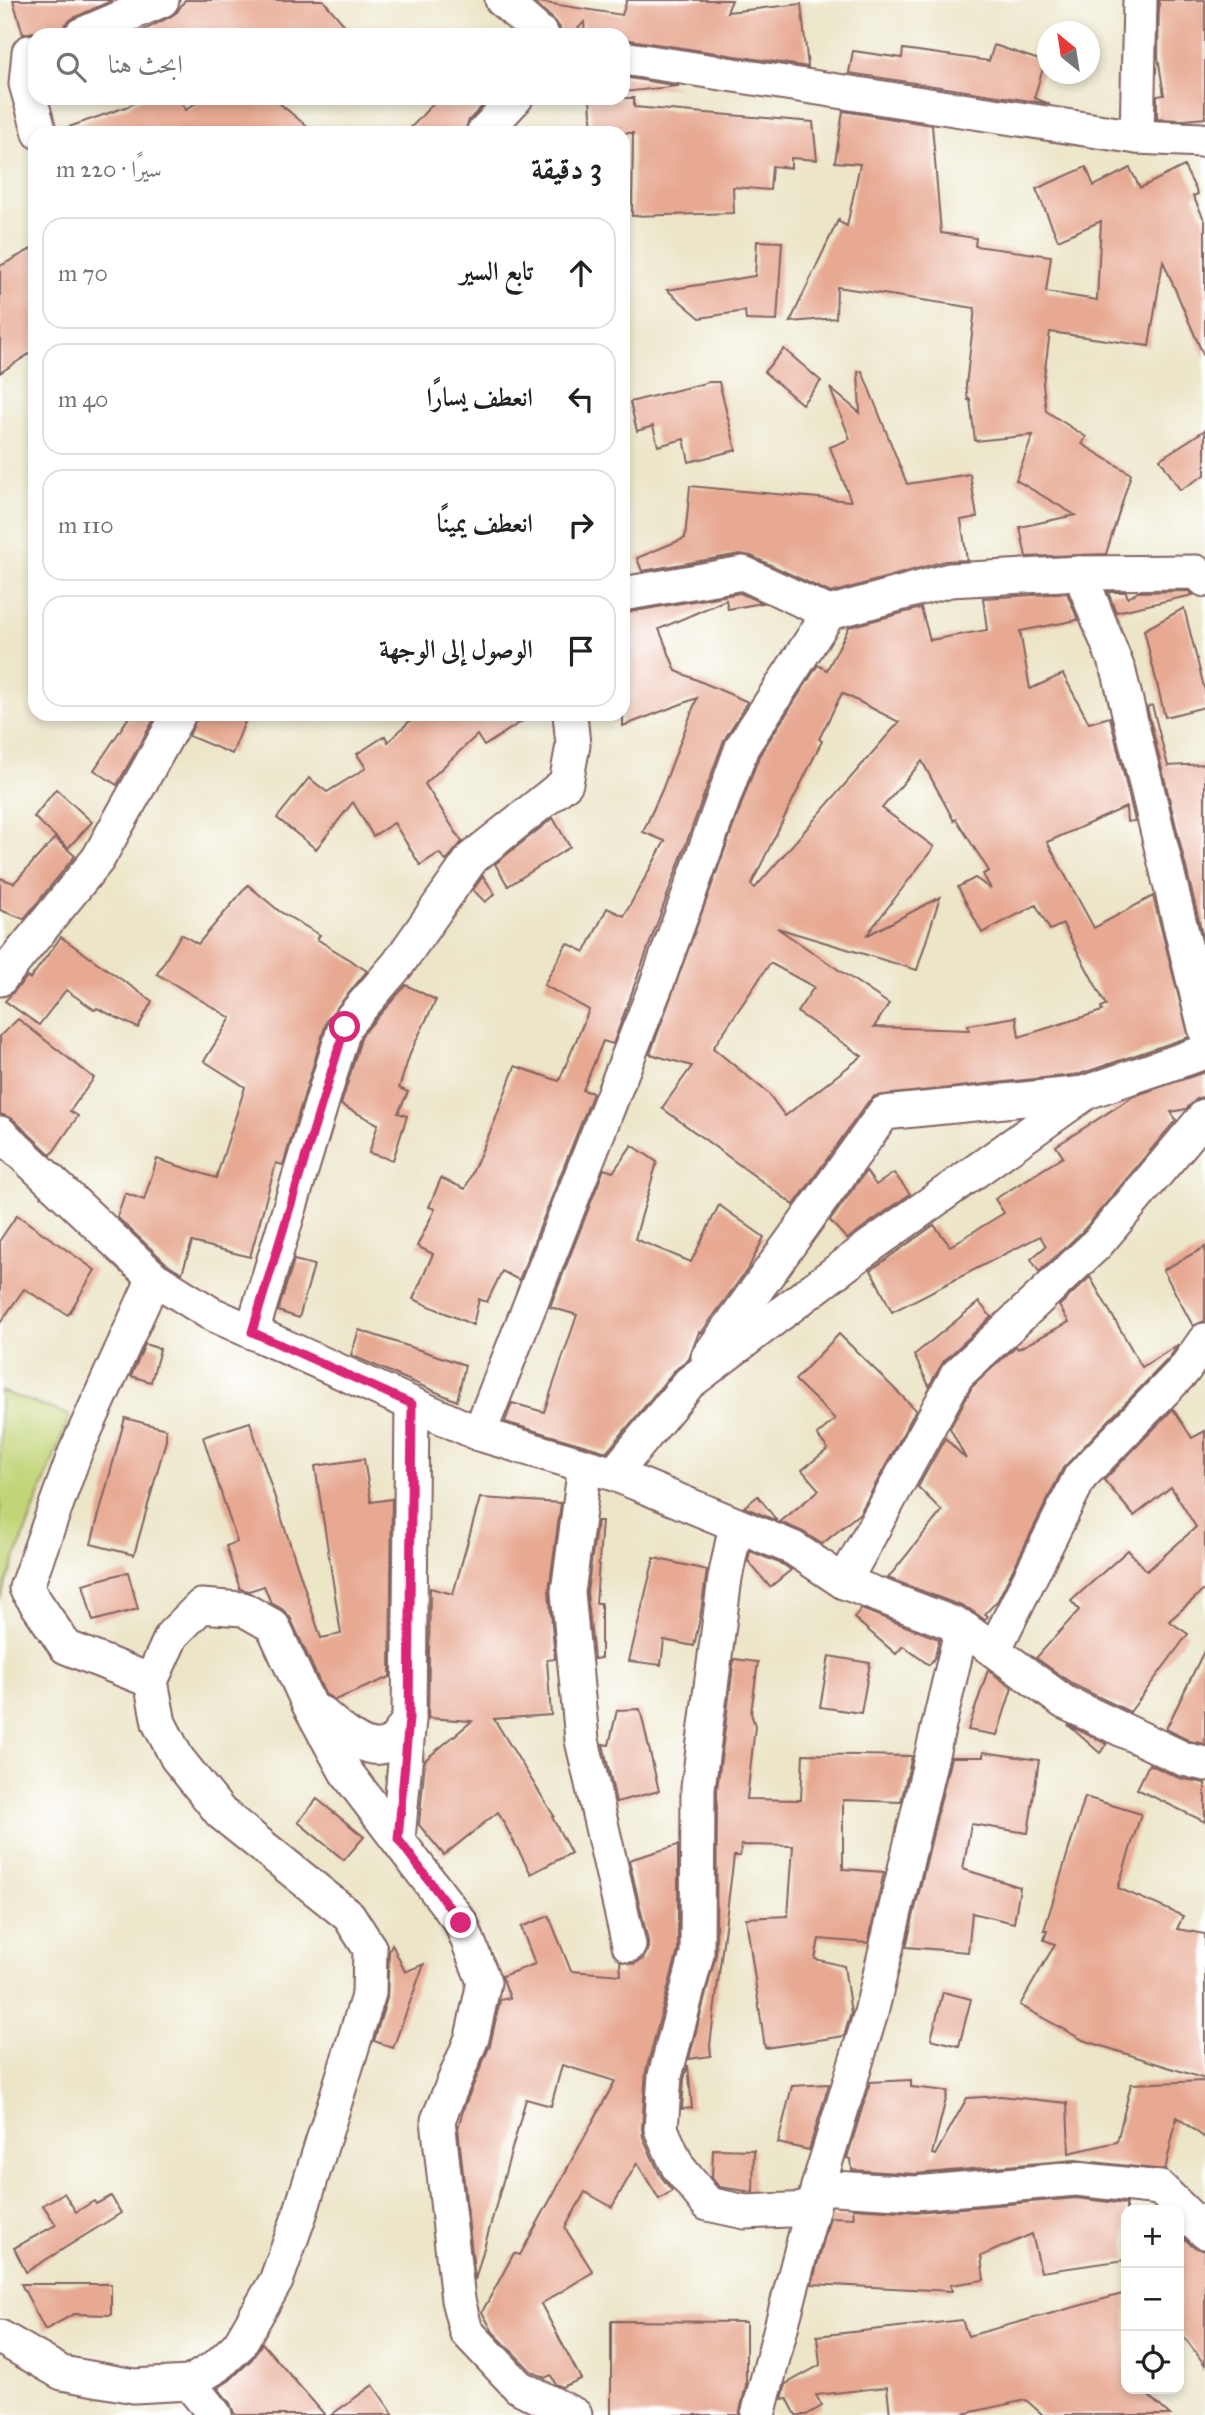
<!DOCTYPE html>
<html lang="ar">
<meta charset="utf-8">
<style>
:root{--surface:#fff;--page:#f6f6f6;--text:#222;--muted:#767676;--line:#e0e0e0}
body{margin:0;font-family:"IM FELL Great Primer",Amiri,serif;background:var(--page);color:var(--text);direction:rtl}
.controls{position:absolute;right:21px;bottom:21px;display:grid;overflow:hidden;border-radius:14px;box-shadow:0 4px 10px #0003}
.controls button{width:63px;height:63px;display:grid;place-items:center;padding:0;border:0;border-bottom:2px solid var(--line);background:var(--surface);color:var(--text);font:35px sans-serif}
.compass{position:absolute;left:1037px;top:21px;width:63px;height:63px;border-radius:50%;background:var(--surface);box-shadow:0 4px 10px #0003;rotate:330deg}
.stop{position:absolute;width:21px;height:21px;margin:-16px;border:5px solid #db2777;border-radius:50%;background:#fff}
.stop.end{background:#db2777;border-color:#fff;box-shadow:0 2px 7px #0008}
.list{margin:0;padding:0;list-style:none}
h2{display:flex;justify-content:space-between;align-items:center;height:91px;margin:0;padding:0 28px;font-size:30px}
h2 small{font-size:23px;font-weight:400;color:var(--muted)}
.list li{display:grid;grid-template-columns:46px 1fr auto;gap:21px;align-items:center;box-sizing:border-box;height:112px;margin:0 14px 14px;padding:0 14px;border:2px solid var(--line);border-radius:21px}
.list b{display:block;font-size:26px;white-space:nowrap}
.list em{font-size:23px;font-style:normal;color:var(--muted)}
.icon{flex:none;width:38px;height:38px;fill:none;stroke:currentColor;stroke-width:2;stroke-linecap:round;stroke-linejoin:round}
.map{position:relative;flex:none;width:1205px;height:2415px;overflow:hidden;direction:ltr}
.search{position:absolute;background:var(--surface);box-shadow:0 4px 10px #0003;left:28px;top:28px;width:602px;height:77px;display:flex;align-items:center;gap:18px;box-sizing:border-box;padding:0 24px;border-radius:21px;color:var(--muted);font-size:26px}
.panel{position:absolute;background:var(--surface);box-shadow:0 4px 10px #0003;left:28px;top:126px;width:602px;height:595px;border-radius:21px;direction:rtl}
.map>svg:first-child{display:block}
.green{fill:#c1d477;stroke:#867a51;stroke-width:2}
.building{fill:#e7a992;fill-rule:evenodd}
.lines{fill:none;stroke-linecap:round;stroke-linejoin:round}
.minor-casing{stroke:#836462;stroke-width:37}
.minor{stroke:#fff;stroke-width:33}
.route{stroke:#db2777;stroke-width:9}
</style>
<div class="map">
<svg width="1205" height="2415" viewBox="0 0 1205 2415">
<rect width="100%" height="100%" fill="#fff"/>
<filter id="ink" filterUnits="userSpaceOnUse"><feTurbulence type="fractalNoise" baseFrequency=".0143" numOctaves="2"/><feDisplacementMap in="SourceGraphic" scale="14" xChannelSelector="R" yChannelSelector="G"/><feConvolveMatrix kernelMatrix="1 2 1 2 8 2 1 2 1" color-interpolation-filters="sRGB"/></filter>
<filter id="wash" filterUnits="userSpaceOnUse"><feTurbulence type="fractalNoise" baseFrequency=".00686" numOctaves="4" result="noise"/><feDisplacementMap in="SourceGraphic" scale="28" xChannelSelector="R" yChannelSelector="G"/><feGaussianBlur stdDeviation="1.57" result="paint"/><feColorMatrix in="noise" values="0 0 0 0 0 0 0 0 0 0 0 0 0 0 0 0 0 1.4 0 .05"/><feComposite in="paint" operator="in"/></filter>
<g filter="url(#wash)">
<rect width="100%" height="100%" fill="#ece5c8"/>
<!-- green -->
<path class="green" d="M0,1391L70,1415L0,1599Z"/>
<g id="blocks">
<!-- building -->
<g class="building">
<path d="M13,0H113L73,18L65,24L62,35H45L33,32L23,34Z"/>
<path d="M185,0H323L353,35H134L170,17L177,12Z"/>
<path d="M627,0H732L727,12L801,4L808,67L623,39V35H585L584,22L572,35H561L560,28L555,21L533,1L622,15Z"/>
<path d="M1159,0H1205V118L1185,120L1157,119V96L1164,95L1158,57Z"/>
<path d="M994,45L1045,62L1034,98L1050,104L849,73L853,51L902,58L903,49L989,61Z"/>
<path d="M623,77L679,86L623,92Z"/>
<path d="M141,98H179L186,110L202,98H273L315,133H63V129L129,106Z"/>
<path d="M438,98H490L469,120L464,133H406Z"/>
<path d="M590,98H634V107L813,122L817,160L791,158V168L772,166L770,190L733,187L734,213L632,216L633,133H592Z"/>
<path d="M843,111L932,125L941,233L976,238L975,246L1051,256L1046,292L1097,300L1101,221L1058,240L1036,189L1086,167L1094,186L1130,168L1140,188L1184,166L1198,194L1193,196L1205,221V359L1163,261L1149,346L1050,332L1043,384L1046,411L1086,437L1082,444L1131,474L1106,554L1026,557L1020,527L1075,515L1016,480L1033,435L975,441L970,399L968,400L966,385L975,308L837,287L836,318L790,322L839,218V222L847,226L860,164L835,162Z"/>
<path d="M757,241L782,242L777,321L746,320L745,311L700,318L667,290L755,276Z"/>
<path d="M35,247V350L0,373V266Z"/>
<path d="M784,349L821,381L802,404L764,372Z"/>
<path d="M862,371L907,484L970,474L977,517L961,520L967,560L945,561L831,593L751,556L740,554L642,571L637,558L685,538L690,486L851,501L830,447L850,439L830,388L860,413L858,372Z"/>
<path d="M709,382H719L736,450L689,462L684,439L658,446L653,426L637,431L630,402Z"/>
<path d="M1205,430V475L1180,490L1160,459Z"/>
<path d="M1189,591L1193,595L1116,612L1108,592H1126L1128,598L1138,592Z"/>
<path d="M740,593L762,603L728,609L726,600L659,629L676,671L748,702L724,740L613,1044L603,1041L583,1090L593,1093L519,1280L502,1271L487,1302L479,1299L473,1325L413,1299L433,1254L417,1246L435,1209L429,1207L441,1178L465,1189L494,1123L515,1066L559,1081L589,1010L544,985L567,943L585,952L607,908L624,916L665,841L643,832L662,790L697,698L623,726V613Z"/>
<path d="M1067,593L1078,620L1020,631L1030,689L1063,674L1089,723L1110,717L1135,821L1127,822L1126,807L1047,842L1094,928L1153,896L1189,1037L1080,1074L875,1096L868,1102L794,1205L662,1108L692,1066L650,1054L759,756L818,665L827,670L849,627L921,608L930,640L987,630L983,598ZM842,693L899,722L755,888L751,885L822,741L819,739ZM922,761L954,821L956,819L989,871L983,874L991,889L975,878L958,887L982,933L1036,905L1050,930L1063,924L1106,1005L1101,1007L1102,1011L1019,1037L1016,1017L968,1025L969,1030L874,1027L889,1004L777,928L917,970L940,897L866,936L934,847L882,808ZM770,963L814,987L797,1012L862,1056L785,1116L768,1093L713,1048Z"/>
<path d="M1184,608L1205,691V707L1165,717L1144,630Z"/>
<path d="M1152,705L1168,766L1205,764V946L1147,707Z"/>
<path d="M131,714H157L117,785L94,770Z"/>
<path d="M198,714H248L232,754L189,736Z"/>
<path d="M417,714H533L484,746L477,735L425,784L462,842L446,861L439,853L420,865L394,823L373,836L353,802L316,849L277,818L309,778L327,792L366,768L357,754L385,736L388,742Z"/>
<path d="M56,789L92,822L68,848L34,817Z"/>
<path d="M553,818L570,847L508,886L495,864Z"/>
<path d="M55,838L75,856L24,919L0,910V878L14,883Z"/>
<path d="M483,876L495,894L485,902L473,890Z"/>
<path d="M248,885L279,911L320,935L317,939L367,971L327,1020L283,1165L276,1163L250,1257L192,1242L182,1273L166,1263L117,1217L125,1193L144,1200L157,1159L216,1178L245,1087L204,1061L231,1018L157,974L181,934L198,944Z"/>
<path d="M61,937L152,1001L138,1028L97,1008L95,1010L66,990L39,1025L5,1001L27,977L30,979Z"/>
<path d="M406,985L436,1000L411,1051L399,1088L408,1092L398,1113L407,1116L393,1160L369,1153L378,1124L341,1105L362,1035Z"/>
<path d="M18,1019L94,1078L70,1111L78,1116L51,1155L13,1119L0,1114V1036Z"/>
<path d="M1205,1072V1097L1198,1098L1186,1109L1171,1112L1176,1120L1082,1232L1039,1272L1031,1259L1046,1246L1040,1236L892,1312L871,1270L934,1225L950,1246L1004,1213L995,1199L1063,1157L1056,1146L1134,1096Z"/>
<path d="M632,1145L657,1162L635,1239L691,1262L719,1205L764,1237L749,1267L701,1333L699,1332L689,1359L674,1371L607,1452L505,1422L512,1403L544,1412L577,1315L550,1307L604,1169L613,1172Z"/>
<path d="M866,1171L876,1185L894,1173L910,1194L847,1239L830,1221Z"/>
<path d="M17,1215L95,1270L68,1315L24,1289L0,1323V1240Z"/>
<path d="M1205,1247V1321L1193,1326L1163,1270Z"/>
<path d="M294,1260L314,1265L299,1318L278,1311Z"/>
<path d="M1090,1277L1142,1367L1179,1344L1169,1358L1063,1468L998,1600L985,1614L988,1616L985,1620L969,1609L888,1578L942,1511L918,1487L945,1438L966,1459L950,1428L972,1387L1016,1346L1018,1349L1069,1322L1059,1306Z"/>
<path d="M979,1302L991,1317L944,1361L929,1386L914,1355Z"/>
<path d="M359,1330L465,1365L457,1401L351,1355Z"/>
<path d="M839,1334L916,1410L860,1513L822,1544L803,1532L780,1522L819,1490L802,1470L828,1449L817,1435L835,1419L795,1380Z"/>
<path d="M145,1344L160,1349L151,1382L131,1376Z"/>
<path d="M1173,1409L1192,1438L1205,1431V1589L1169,1621L1188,1634L1130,1712L1074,1685L1036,1658L1079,1610L1071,1601L1128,1550L1147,1571L1196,1527L1171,1487L1134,1516L1104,1480Z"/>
<path d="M125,1418L166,1429V1440L134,1555L91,1544Z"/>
<path d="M250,1422L321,1638L341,1634L315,1466L364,1459L371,1502L392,1499L390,1677L335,1700L325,1694L290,1617L282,1609L271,1603L264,1586L249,1591L240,1589L226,1546L237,1542L203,1437Z"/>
<path d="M758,1496L777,1521L744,1507Z"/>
<path d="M480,1498L561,1503L549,1590L555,1659L547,1660L551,1715L494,1719L554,1816L552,1817L571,1853L531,1874L498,1812L444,1855L419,1825L425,1760L472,1721L428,1718L430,1588L453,1594Z"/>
<path d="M597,1521H602L596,1603H601V1658L594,1659L587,1592Z"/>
<path d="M750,1551L784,1565L791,1570L770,1587L748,1561Z"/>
<path d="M654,1558L707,1570L700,1618L694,1646L664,1640L661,1665L629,1661Z"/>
<path d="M128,1572L138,1609L93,1621L83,1584Z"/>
<path d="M861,1609L939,1639L935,1657L929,1665L903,1646L896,1654L854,1618Z"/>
<path d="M1205,1649V1744L1190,1741L1166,1729Z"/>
<path d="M829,1656L870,1663L861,1713L820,1707Z"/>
<path d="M734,1659L758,1662L751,1713L755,1726L747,1799L801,1800L803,1754L912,1756L901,1802L843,1800V1869L884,1872L868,1943L819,1939L815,1959L844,1966L851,2013L844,2036L765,2048L746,1918L788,1916L793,1846L741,1845L740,1856H734L710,2045L711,2056L689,2059L716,1954L717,1789Z"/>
<path d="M988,1670L1012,1688L997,1735L968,1730Z"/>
<path d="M640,1709L659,1791L616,1802L603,1744L609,1745L617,1710Z"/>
<path d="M1068,1725L1107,1744L1100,1753Z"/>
<path d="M983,1752L1039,1760L1028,1833L971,1824L963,1869L1020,1887L1014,1923L972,1913L968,1952L906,1947L951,1757H983Z"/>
<path d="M1149,1764L1179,1778L1205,1783V1822L1137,1789Z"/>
<path d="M1085,1797L1141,1814L1118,1888L1183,1916L1177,1929L1205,1934V2079L1083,2040L1020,2005L1055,1944L1044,1940L1047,1931L1044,1930Z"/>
<path d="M317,1799L364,1837L344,1860L298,1822Z"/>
<path d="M678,1845V1951L646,2071L642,2128L643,2137L660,2175L672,2191L659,2199L637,2163L612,2207L585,2192L565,2228L593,2272L541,2304L581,2379L562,2387L555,2384L551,2375L545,2378L531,2371L493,2332L482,2312L514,2253L520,2255L615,2081L562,2065L551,2106L526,2099L475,2280L458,2128L464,2107L490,2045L500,2000L510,1998L502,1976L535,1964L521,1927L549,1916L571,1971L621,1975L620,1961L634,1964L643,1959L648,1950V1941L629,1860Z"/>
<path d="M392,1944L405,1972L424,1964L393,2048L374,2041L387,1998L389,1952Z"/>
<path d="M943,1992L971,1999L959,2046L931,2039Z"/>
<path d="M688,2065L692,2108L682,2109L684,2079Z"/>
<path d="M911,2080V2087L948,2091L932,2154L935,2155L967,2098L1001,2096L1067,2103L1069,2153L1117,2142L1131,2084L1205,2081V2138L1177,2117L1165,2170L1075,2160L915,2174L852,2170L851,2159L847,2158L870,2082Z"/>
<path d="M829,2084L809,2150L778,2143L792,2086Z"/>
<path d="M713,2149L754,2150L753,2192L719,2187L712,2178Z"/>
<path d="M64,2193L76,2212L94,2201L96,2204L111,2196L121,2213L26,2272L14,2248L56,2225L43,2205Z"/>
<path d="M1076,2198L1126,2204V2260L1041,2272L1032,2234L981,2256L984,2280L950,2285L952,2291L812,2284L830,2217L854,2218L853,2208L916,2212Z"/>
<path d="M1179,2233L1192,2246L1205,2251V2365L1179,2330Z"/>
<path d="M21,2284H111V2315L74,2314L45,2330Z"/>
<path d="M1126,2293V2389H1141L1170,2415H1043L1026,2400L958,2415H890L887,2387L816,2395L822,2406L806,2415H796L787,2398L782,2399L786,2384L820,2365L817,2336L962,2320L968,2336Z"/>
<path d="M611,2321L746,2322V2386L739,2415H611Z"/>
<path d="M262,2343L325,2415H236L234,2413L230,2403L218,2388L230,2380L252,2359Z"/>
<path d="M373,2385L394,2415H331Z"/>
</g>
</g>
</g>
<g filter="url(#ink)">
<use href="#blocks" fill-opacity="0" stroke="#836462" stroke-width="2"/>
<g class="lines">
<!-- minor casing -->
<g class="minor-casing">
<g id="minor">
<path d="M502,0L542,35"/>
<path d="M81,35L162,0"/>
<path d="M35,51L29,52L26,84L40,133"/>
<path d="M623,58L1137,137L1202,140"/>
<path d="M483,133L516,98"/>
<path d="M1137,137L1140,0"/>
<path d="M1080,573L1196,572L1205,580"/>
<path d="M623,594L743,573L829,613"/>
<path d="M0,979L98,859L179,714"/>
<path d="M0,1133L154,1278L210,1313L479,1434L614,1474L793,1548L844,1582L962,1627L1064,1702L1184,1759L1205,1764"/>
<path d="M252,1332L345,1026L398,964L472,858L566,783L573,745L570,714"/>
<path d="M708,1357L884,1113L1085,1093"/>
<path d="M479,1434L656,986L742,747L829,613L950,580L1080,573L1119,672L1205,1028"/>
<path d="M585,1466L568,1592L582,1740L629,1945"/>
<path d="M614,1474L689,1383L869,1247L1087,1092L1205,1052"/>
<path d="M736,1525L725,1578L698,1788L697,1954L665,2076L661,2129L678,2167L708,2204L745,2212L812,2209"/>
<path d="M844,1582L957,1375L1096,1245L1205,1116"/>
<path d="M994,1650L1080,1477L1184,1370L1205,1340"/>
<path d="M151,1681L66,1647L26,1588L75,1453L154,1278"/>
<path d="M321,1713C338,1727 369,1760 392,1742C399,1736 404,1726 409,1719"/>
<path d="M398,1839L409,1719L412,1404"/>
<path d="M818,2187L915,2193L1076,2179L1160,2188L1205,2232"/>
<path d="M0,2337L62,2373L134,2386L189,2383L217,2366L239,2345L276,2281L300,2214L369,1993L370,1949L349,1916L221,1813L177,1758L159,1723L151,1681L172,1635L201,1606L243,1609L273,1626L308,1703L346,1772L461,1923L484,1982L472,2038L438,2120L458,2300L466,2331L519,2387L575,2415"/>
<path d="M189,2383L215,2415"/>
<path d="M758,2415L818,2187L871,2013L962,1627"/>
</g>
</g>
<!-- minor -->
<use href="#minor" class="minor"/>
</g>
</g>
<g class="lines" filter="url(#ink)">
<!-- route -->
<path class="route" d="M345,1027L252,1332L412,1404L409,1719L398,1839L461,1923"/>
</g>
</svg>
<div class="controls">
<button>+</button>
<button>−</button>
<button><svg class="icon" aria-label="locate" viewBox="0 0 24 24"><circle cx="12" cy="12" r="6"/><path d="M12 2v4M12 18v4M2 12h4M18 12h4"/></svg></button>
</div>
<svg class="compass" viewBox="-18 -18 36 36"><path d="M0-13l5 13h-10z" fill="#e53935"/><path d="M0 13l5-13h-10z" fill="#767676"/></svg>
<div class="stop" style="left:345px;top:1027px"></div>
<div class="stop end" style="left:461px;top:1923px"></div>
<div class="search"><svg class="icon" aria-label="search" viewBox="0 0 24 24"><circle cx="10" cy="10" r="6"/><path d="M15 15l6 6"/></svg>ابحث هنا</div>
<section class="panel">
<h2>3 دقيقة<small>سيرًا · 220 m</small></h2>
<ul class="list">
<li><svg class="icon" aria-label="ahead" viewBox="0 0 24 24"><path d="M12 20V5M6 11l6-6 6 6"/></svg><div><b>تابع السير</b></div><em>70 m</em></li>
<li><svg class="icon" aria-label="left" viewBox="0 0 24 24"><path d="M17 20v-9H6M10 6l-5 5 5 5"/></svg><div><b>انعطف يسارًا</b></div><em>40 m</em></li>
<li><svg class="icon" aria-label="right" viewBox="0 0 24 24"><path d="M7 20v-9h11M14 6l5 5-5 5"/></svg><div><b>انعطف يمينًا</b></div><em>110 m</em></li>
<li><svg class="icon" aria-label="arrive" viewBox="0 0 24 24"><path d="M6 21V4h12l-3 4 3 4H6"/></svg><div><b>الوصول إلى الوجهة</b></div></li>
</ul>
</section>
</div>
